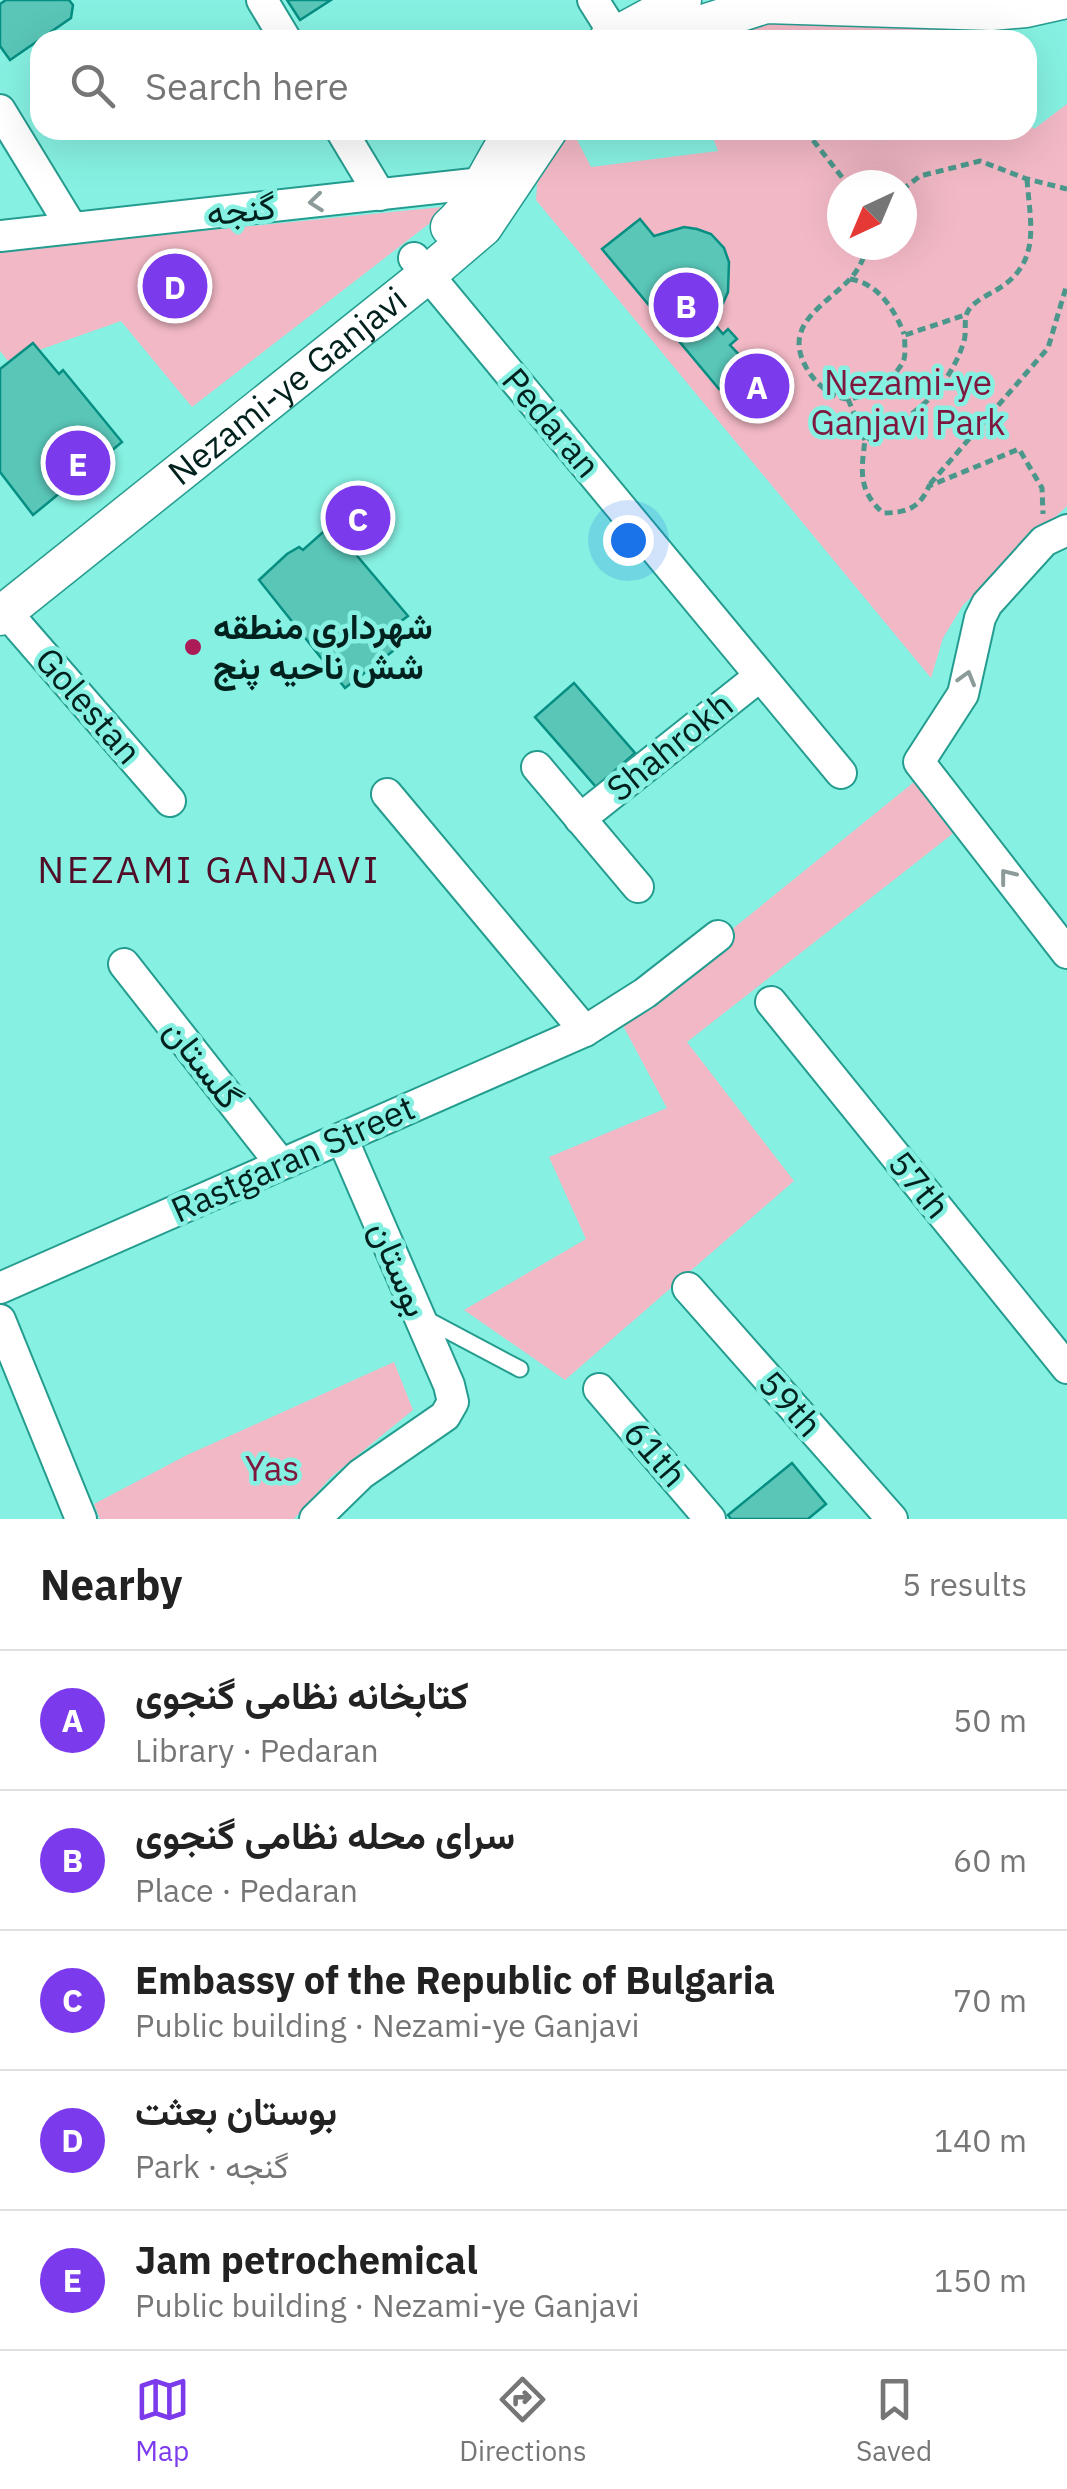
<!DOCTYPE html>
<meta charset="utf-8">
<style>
:root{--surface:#fff;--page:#f2f2f2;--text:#222;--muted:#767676;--line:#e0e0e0;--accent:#7c3aed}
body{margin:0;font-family:"IBM Plex Sans",Vazirmatn,sans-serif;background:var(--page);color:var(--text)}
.compass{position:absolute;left:827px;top:170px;width:90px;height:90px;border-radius:50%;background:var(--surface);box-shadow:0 10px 40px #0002;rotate:224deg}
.you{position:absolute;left:628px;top:540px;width:35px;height:35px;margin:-25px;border:8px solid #fff;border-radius:50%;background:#1a73e8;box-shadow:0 0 0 15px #1a73e833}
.badge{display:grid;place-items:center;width:65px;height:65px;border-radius:50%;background:var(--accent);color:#fff;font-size:32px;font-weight:700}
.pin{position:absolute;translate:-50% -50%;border:5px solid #fff;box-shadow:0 2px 10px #0006}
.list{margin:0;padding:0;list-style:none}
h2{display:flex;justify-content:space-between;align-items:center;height:130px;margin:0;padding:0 40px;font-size:42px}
h2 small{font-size:32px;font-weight:400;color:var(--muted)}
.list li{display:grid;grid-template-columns:65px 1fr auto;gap:30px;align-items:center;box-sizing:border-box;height:140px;padding:0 40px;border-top:2px solid var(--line)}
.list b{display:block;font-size:38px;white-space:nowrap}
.list p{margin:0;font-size:32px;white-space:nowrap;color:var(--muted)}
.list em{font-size:32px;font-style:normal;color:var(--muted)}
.icon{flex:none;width:55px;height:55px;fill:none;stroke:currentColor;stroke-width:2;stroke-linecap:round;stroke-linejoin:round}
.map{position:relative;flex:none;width:1067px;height:1519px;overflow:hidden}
.search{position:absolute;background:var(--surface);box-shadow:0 10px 40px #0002;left:30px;right:30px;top:30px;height:110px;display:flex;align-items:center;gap:25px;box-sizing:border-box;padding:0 35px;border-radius:30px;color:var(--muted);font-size:38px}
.sheet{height:830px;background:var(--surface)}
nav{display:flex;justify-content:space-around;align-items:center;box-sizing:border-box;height:140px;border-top:2px solid var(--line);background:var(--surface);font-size:28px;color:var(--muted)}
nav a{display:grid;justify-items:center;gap:5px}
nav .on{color:var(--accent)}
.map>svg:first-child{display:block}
.green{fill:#f2b8c5;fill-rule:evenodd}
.building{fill:#59c6b8;stroke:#068e82;stroke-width:2.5}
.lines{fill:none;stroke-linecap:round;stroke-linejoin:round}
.service-casing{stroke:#249c8f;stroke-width:19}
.minor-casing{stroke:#249c8f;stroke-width:34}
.tertiary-casing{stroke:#249c8f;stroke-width:41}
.path{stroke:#4c978c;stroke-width:5;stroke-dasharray:8 5;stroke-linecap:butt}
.service{stroke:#fff;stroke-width:15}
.minor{stroke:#fff;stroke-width:30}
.tertiary{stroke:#fff;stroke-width:38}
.oneway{stroke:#8c9b99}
.poi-dot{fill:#ab1b55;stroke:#86f1e2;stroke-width:4}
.labels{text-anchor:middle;stroke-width:9;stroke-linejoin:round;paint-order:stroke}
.street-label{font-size:35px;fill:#00211d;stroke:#86f1e2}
.park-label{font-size:35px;fill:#7e183f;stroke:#86f1e2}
.poi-label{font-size:35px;font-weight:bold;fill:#00211d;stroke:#86f1e2;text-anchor:start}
.neighbourhood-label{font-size:38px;letter-spacing:2.5px;fill:#510d27;stroke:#86f1e2}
</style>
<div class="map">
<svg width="1067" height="1519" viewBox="0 0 1067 1519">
<rect width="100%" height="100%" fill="#86f1e2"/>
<!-- green -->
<g class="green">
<path d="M873,13L996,30L995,40H685L738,18Z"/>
<path d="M1067,104V506L963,605L943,638L931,678L536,200L539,161L561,130H572L591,167L718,151L710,130H1027V121L1034,129ZM842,185H902V245H842Z"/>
<path d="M452,206L192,407L121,321L8,361L0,351V251Z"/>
<path d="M919,778L960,828L687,1042L794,1181L565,1380L464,1310L586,1239L549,1157L667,1108L620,1020Z"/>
<path d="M394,1362L413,1410L331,1477L294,1519H100L94,1504L187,1455Z"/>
</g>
<!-- building -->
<g class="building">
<path d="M6,0H69L73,5L71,18L10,60L0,46V4Z"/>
<path d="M287,0H331L300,20Z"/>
<path d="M640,219L654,236L684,227L697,229L711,234L724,248L729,262L728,292L720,310L711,320L723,334L728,329L737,339L730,345L749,365L719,389L602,249Z"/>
<path d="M33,343L59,374L63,370L122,442L33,515L0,472V369Z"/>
<path d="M331,525L408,616L385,633L398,647L345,688L259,580L287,554L299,547L303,550Z"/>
<path d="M574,683L635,753L596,787L535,717Z"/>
<path d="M792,1463L826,1504L808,1519H731L728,1515Z"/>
</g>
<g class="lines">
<!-- service casing -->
<g class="service-casing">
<path id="service" d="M422,1317L520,1369"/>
</g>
<!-- minor casing -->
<g class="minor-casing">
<g id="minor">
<path d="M262,0L286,40"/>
<path d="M593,0L615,35"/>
<path d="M0,110L72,228"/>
<path d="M341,130L380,195"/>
<path d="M0,236L482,183"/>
<path d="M414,258L841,773"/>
<path d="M1067,530L1044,541L987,604L980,618L963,694L919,762L1067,953"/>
<path d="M6,612L170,801"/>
<path d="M537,767L638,887"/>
<path d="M387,794L585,1031"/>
<path d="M580,819L760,676"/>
<path d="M124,964L281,1164"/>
<path d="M771,1002L1067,1368"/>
<path d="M0,1288L585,1031L645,993L718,936"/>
<path d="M688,1288L892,1519"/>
<path d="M0,1320L81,1519"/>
<path d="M599,1389L710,1519"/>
<path d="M315,1519L361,1474L445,1416L453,1402L449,1385L342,1138"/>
</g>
</g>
<!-- tertiary casing -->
<g class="tertiary-casing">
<g id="tertiary">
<path d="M608,40L682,0"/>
<path d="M653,40L766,4L991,11L1026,8L1062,0"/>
<path d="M450,227C479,202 492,161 515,130"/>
<path id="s1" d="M0,616L428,274L483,227L548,130"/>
</g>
</g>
<!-- path -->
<g class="path">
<path d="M805,130L845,181L858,185"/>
<path d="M1027,179C1030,223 1042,262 998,289C988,295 974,301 968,311C963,320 967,331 964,341C949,390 911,421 865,440C861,472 858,490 883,513C906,513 920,508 929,486L1019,449L1042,488L1043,514"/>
<path d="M902,190L920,176L980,161L1027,179L1067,189"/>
<path d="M868,245C865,256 858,271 850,279C826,305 782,324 806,367C813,381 832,399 848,399C867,398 899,376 904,359C906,352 904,342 905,335L965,315"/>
<path d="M850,279C878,283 895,310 904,334"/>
<path d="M848,399L865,440"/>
<path d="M930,484L1048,348L1067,284"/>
</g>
<!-- service -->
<use href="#service" class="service"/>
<!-- minor -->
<use href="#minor" class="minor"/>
<!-- tertiary -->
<use href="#tertiary" class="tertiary"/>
</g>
<!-- one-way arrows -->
<defs><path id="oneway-chevron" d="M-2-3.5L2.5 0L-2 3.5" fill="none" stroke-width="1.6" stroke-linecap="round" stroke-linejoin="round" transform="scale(2.5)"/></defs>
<g class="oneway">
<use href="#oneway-chevron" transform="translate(316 202) rotate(174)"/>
<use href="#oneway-chevron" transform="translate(967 678) rotate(-74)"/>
<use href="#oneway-chevron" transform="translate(1007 876) rotate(-128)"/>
</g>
<!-- markers -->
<circle class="poi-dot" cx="193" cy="647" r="10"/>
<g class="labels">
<!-- street labels -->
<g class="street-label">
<text transform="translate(241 210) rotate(-6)" y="12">گنجه</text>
<text dy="12" stroke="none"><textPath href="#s1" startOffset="368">Nezami-ye Ganjavi</textPath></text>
<text transform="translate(551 423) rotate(50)" y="12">Pedaran</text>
<text transform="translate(88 706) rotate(49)" y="12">Golestan</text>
<text transform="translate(670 747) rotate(-39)" y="12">Shahrokh</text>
<text transform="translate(203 1064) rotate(52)" y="12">گلستان</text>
<text transform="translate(293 1159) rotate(-24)" y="12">Rastgaran Street</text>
<text transform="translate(919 1185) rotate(51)" y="12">57th</text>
<text transform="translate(399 1269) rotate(67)" y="12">بوستان</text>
<text transform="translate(790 1404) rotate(48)" y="12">59th</text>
<text transform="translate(655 1454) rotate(49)" y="12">61th</text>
</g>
<!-- park labels -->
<g class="park-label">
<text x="908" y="395">Nezami-ye<tspan x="908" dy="40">Ganjavi Park</tspan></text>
<text x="272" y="1481">Yas</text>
</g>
<!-- poi labels -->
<g class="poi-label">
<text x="213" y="639">شهرداری منطقه<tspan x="213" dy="40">شش ناحیه پنج</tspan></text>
</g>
<!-- neighbourhood labels -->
<g class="neighbourhood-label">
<text x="209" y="883">NEZAMI GANJAVI</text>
</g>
</g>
</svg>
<svg class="compass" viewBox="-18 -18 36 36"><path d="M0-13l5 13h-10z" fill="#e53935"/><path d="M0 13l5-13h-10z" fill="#767676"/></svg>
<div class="you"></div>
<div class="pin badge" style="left:757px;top:386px">A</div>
<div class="pin badge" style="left:686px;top:305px">B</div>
<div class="pin badge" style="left:358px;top:518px">C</div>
<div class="pin badge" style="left:175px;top:286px">D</div>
<div class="pin badge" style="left:78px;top:463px">E</div>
<div class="search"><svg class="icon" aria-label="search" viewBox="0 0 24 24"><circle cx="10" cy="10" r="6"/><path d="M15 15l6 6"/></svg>Search here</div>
</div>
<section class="sheet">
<h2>Nearby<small>5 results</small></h2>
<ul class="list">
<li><span class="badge">A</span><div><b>كتابخانه نظامی گنجوی</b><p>Library · Pedaran</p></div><em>50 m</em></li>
<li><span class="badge">B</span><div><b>سرای محله نظامی گنجوی</b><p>Place · Pedaran</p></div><em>60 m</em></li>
<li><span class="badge">C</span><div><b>Embassy of the Republic of Bulgaria</b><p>Public building · Nezami-ye Ganjavi</p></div><em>70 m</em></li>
<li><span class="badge">D</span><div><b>بوستان بعثت</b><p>Park · گنجه</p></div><em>140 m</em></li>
<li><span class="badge">E</span><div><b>Jam petrochemical</b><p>Public building · Nezami-ye Ganjavi</p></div><em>150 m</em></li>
</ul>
</section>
<nav>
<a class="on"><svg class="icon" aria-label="map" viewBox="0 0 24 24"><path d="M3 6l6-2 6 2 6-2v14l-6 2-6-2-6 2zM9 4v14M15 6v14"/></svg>Map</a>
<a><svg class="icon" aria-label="directions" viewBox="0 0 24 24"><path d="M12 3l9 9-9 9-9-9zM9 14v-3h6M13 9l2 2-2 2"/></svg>Directions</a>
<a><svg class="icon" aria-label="saved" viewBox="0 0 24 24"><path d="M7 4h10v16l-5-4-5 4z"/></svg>Saved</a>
</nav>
